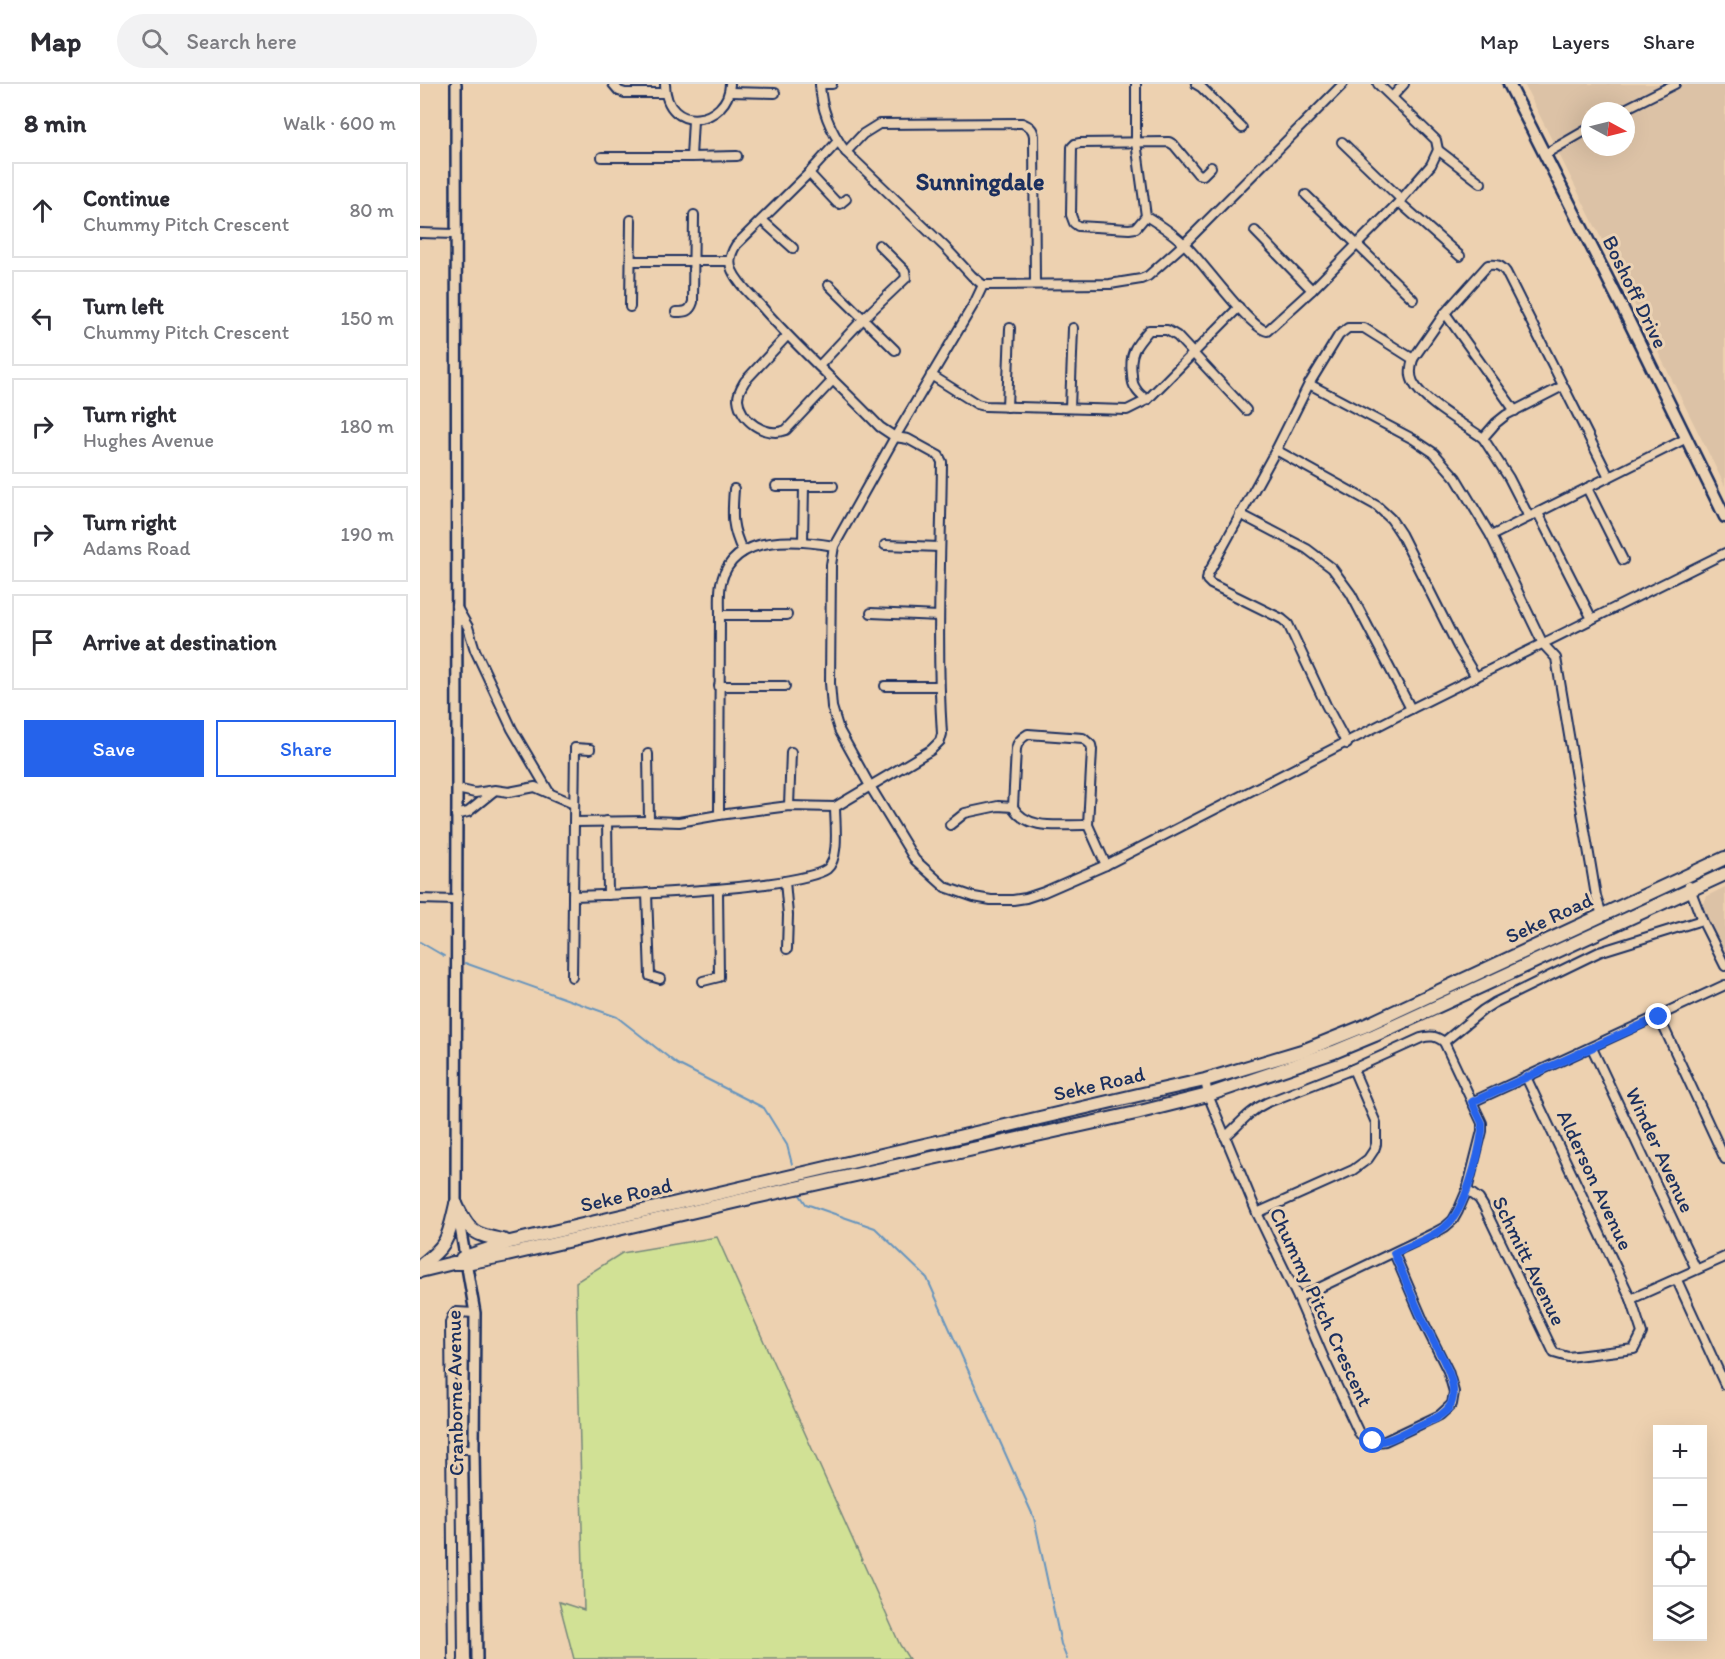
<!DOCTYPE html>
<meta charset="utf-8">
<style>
:root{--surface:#fff;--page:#f2f2f3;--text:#2b2b33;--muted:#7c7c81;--line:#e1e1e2;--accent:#2563eb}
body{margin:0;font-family:Itim,sans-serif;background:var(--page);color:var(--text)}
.controls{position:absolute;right:18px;bottom:18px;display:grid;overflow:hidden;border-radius:0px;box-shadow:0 6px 24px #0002}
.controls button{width:54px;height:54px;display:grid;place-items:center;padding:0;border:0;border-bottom:2px solid var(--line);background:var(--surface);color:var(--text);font:30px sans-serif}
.compass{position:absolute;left:1161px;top:18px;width:54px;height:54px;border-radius:50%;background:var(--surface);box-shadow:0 6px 24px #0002;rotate:97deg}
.stop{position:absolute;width:18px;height:18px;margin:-14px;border:4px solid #2563eb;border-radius:50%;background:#fff}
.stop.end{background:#2563eb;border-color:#fff;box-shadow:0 2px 6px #0008}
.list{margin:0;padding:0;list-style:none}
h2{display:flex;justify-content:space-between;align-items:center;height:78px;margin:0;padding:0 24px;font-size:26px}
h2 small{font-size:20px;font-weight:400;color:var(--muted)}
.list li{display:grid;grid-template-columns:39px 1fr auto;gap:18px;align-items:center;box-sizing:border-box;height:96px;margin:0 12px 12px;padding:0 12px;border:2px solid var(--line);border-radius:0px}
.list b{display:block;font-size:22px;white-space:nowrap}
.list p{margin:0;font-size:20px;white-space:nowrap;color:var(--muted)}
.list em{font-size:20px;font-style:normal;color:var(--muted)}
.actions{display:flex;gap:12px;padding:18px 24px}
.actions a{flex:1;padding:14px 0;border:2px solid var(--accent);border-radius:0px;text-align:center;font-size:21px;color:var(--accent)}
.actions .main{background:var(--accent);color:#fff}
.icon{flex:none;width:33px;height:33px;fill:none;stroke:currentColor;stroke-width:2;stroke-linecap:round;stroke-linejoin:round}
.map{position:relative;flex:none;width:1305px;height:1575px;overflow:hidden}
header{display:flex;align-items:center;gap:36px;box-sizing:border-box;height:84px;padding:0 30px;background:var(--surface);border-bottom:2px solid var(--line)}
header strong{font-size:28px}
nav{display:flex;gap:33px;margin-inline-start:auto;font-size:21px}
.search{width:420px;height:54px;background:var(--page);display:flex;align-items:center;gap:15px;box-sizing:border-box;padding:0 21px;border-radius:33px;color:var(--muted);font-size:22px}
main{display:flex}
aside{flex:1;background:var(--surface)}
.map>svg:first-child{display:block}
.built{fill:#dcc2a6;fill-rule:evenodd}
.green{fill:#d1e195;stroke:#76887a;stroke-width:1.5}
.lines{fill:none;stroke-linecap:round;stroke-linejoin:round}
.stream{stroke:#6895bd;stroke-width:2}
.minor-casing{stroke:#1b2f5e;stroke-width:12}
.tertiary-casing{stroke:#1b2f5e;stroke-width:14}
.secondary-casing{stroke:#1b2f5e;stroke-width:15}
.primary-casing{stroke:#1b2f5e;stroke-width:16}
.minor{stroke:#ebd2b3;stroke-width:8}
.tertiary{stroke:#ebd2b3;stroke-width:9}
.secondary{stroke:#ebd2b3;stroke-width:10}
.primary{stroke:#ebd2b3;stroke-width:12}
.route{stroke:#2563eb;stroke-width:8}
.labels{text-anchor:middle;stroke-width:6;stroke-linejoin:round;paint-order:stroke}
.street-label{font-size:21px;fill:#1b2f5e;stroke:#ebd2b3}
.quarter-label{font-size:24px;font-weight:bold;fill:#1b2f5e;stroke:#ebd2b3}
</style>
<header>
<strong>Map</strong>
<div class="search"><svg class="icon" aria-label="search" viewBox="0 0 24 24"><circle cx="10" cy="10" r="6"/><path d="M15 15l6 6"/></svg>Search here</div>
<nav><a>Map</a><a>Layers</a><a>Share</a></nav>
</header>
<main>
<aside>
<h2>8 min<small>Walk · 600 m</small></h2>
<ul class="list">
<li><svg class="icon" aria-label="ahead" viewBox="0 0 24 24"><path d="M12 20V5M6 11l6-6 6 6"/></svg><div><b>Continue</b><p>Chummy Pitch Crescent</p></div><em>80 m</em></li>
<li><svg class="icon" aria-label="left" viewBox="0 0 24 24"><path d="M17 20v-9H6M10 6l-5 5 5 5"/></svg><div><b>Turn left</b><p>Chummy Pitch Crescent</p></div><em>150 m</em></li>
<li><svg class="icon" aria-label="right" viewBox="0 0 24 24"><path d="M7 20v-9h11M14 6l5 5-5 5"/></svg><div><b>Turn right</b><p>Hughes Avenue</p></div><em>180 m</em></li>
<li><svg class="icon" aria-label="right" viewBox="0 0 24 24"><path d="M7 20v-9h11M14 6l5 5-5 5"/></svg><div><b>Turn right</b><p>Adams Road</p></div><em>190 m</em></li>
<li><svg class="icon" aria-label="arrive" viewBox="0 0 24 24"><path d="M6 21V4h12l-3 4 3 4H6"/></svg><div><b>Arrive at destination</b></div></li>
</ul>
<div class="actions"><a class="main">Save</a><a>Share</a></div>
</aside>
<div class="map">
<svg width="1305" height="1575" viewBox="0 0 1305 1575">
<rect width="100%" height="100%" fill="#edd1b0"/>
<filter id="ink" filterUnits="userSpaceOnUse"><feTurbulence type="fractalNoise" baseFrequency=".0167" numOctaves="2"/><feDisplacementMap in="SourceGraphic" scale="12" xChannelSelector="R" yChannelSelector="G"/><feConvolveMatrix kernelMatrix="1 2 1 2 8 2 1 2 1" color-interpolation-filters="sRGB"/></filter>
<g filter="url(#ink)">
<!-- built -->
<g class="built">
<path d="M1104,0H1305V402ZM1170,27H1206V63H1170Z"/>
<path d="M1305,803V872L1283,822L1287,812Z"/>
</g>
<!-- green -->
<path class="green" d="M297,1153L480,1561L489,1575H154L139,1518L164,1526L156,1198L202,1169Z"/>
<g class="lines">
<!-- stream -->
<g class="stream">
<path d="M0,858L24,872"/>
<path d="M45,879L197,933L257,980L344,1024L367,1061L372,1080"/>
<path d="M380,1111L386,1120L455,1144L507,1194L614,1434L641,1560L647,1575"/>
</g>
<!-- minor casing -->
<g class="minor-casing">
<g id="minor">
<path d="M193,0L199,7L205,9H245"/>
<path d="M245,0C246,52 309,40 310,0"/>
<path d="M400,0C401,25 411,48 426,68L525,163L552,192L563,201L690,200L721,195L728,192L764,160L923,0"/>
<path d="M400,0H412"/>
<path d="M716,0V58L726,132C739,140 753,149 764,160C782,176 828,243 847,247L892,206L979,118L1011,81L1018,66L1016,56L958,0"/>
<path d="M776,0L781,3L822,44"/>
<path d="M310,8L355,9"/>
<path d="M972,13L984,0"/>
<path d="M1201,27L1255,0"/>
<path d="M273,36L271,73L317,72"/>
<path d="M922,58L981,115"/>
<path d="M1018,66L1061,99"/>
<path d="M426,68L443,50L459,40L602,39C609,42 613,44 614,52L615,200"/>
<path d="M1125,70L1170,44"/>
<path d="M182,73H271"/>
<path d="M389,89L417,119L420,120L426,115"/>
<path d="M886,111L993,215"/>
<path d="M979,118L1040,172"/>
<path d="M726,132L716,144L709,145L658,142L654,139L651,131L652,63L655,60L660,59L749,58L754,61L778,90L783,91L791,83"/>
<path d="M342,136L373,164"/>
<path d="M835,147L892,206"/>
<path d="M0,149L35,150"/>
<path d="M211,177H310"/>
<path d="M409,201L475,266"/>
<path d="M563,201L555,218L475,353L414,462L411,481L410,599L412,623L419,646L450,702L495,776L525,803L554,813L571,816H593L606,814L624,808L686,781L991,625L1305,469"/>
<path d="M210,223L211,136"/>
<path d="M256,228C265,228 270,228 273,218L274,131"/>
<path d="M1025,229L1095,327"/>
<path d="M367,252L325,297C322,302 318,308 318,315C320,337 346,354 366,346L413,296"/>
<path d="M993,275C991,282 989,290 993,298C1002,317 1045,341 1063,354"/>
<path d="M399,282L444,234L486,194L485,187L459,161"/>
<path d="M511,291L557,320L565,322L707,326L727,316L819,223"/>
<path d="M889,300L919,251L928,244H944L993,275L1025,229L1068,181C1076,180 1081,181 1086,188L1189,393L1071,452"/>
<path d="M727,316C723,313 718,309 716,305C713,301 712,295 712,291C709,269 715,262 729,246H747L757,252L826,326"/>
<path d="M587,323L590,244"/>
<path d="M650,324L653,244"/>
<path d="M856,366L957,422L971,435L981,450L1038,563L1056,593"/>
<path d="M1189,393L1265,355"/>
<path d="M356,402H413"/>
<path d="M1167,404L1203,476"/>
<path d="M314,405C312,432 311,443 323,468"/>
<path d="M1118,429L1172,535"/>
<path d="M820,430L887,465L912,484L931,510L991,625"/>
<path d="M1109,433L1089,394L1063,354L1076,339L1086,331L1143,302"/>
<path d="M383,458L384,402"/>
<path d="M465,461L520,463"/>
<path d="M36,522L48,543L55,566L92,645L129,708"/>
<path d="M451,529L519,532"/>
<path d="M300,531H367"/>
<path d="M299,602H365"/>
<path d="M465,602H519"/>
<path d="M927,660L906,621L868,540L862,535L791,500L787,496L788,490L856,366L889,300L993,355L1014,369L1036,394L1071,452L1123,560L1136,574L1176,812L1182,831"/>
<path d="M170,665L155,664L154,738L229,737"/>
<path d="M228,670L229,737L259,738L299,731L369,722L415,723L511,666L520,657L522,650C516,559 521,469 522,378L519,372L488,355L475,353L460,343C421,302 378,265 341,222C331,211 318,200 312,186C308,177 311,169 316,161L389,89L418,57"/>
<path d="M37,705L55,709L75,706L89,708L115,703L154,720"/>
<path d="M369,722L371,668"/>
<path d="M36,731L48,728L74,707"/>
<path d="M299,731L300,531C300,521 299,509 301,499C313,449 376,455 414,462"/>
<path d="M187,737L188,811"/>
<path d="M530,741L545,729L578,722L593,723"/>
<path d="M668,741C644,740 607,748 593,723L596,665C597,658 601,654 608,650L663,654L671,661L672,666L668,741L686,781"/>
<path d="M365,797L368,831L367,865"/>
<path d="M1269,802L1282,836L1305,882"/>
<path d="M227,809L230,892L240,895"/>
<path d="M153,812C217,810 281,808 345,800C359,798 396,793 407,785C420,774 415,739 415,723"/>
<path d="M0,815L35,816"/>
<path d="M152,893L154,738"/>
<path d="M283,897L299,893L298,806"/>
<path d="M1239,933L1305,1075"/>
<path d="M1172,964L1276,1185"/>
<path d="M785,996L788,1011L837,1129L878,1214L906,1279L940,1351C948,1356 955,1359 965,1357L1020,1331L1032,1320L1034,1308L1028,1287L1005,1241L974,1169"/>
<path d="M1052,1018L1305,901"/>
<path d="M805,1053C819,1041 829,1027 846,1019L933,985L1001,954C1011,951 1016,952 1024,958L1063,926L1074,919L1179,868L1282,836"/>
<path d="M1047,1106L1059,1115L1064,1123L1134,1269L1148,1273L1214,1265L1222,1249L1211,1215L1106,993"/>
<path d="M837,1129L933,1086L948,1075L954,1066L956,1060V1039L933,985"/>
<path d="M1256,1194L1305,1301"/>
<path d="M878,1214L1014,1149L1025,1143L1033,1136L1038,1127L1047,1106L1062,1047V1039L1024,958"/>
<path d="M1211,1215L1305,1173"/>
<path d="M32,1365H54"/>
<path d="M33,1575L30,1239L32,1233L36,1228L55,1229"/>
</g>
</g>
<!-- tertiary casing -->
<g class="tertiary-casing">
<path id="tertiary" d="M36,0L37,705L36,1120L55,1229L54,1365L57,1575"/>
</g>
<!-- secondary casing -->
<g class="secondary-casing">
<path id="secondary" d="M1089,0L1200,219L1305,433"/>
</g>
<!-- primary casing -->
<g class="primary-casing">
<g id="primary">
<path d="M36,1120C50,1150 54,1150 86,1157"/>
<path d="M42,1174L90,1158L718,1011L785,996L885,966L942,943L1305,774"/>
<path d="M0,1182C29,1160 28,1154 36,1120"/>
<path d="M0,1187L33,1179H46L87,1171L322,1116L716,1029L788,1011L914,968L955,951L1305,790"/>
</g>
</g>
<!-- minor -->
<use href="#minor" class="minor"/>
<!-- tertiary -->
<use href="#tertiary" class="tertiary"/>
<!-- secondary -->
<use href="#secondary" class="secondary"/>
<!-- primary -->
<use href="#primary" class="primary"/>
</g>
</g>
<g class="lines" filter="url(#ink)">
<!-- route -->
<path class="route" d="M953,1357C968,1360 986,1347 1000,1341C1011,1336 1029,1330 1032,1317C1039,1296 1014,1260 1005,1241C994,1217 984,1193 974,1169C991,1161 1012,1154 1027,1141C1045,1126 1059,1071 1062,1047V1039L1052,1018L1239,933"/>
</g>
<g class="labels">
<!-- street labels -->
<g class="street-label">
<text transform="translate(1215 208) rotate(64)" y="7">Boshoff Drive</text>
<text transform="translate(1129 834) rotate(-25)" y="7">Seke Road</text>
<text transform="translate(679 1000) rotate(-13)" y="7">Seke Road</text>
<text transform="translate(1240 1066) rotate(65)" y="7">Winder Avenue</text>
<text transform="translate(1175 1096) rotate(65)" y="7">Alderson Avenue</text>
<text transform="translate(206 1111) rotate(-13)" y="7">Seke Road</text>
<text transform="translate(1109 1177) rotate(64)" y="7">Schmitt Avenue</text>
<text transform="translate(901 1223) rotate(65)" y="7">Chummy Pitch Crescent</text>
<text transform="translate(35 1309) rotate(-91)" y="7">Cranborne Avenue</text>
</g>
<!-- quarter labels -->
<g class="quarter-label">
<text x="560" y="106">Sunningdale</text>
</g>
</g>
</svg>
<div class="controls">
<button>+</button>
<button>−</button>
<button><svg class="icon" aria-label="locate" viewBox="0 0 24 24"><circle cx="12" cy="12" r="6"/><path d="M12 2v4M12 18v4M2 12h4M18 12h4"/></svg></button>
<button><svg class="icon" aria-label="layers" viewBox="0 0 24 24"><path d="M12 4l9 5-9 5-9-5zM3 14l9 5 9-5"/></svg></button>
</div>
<svg class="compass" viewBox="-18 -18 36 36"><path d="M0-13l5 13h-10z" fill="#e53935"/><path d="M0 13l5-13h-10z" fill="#7c7c81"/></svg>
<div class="stop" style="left:953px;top:1357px"></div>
<div class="stop end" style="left:1239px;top:933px"></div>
</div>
</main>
